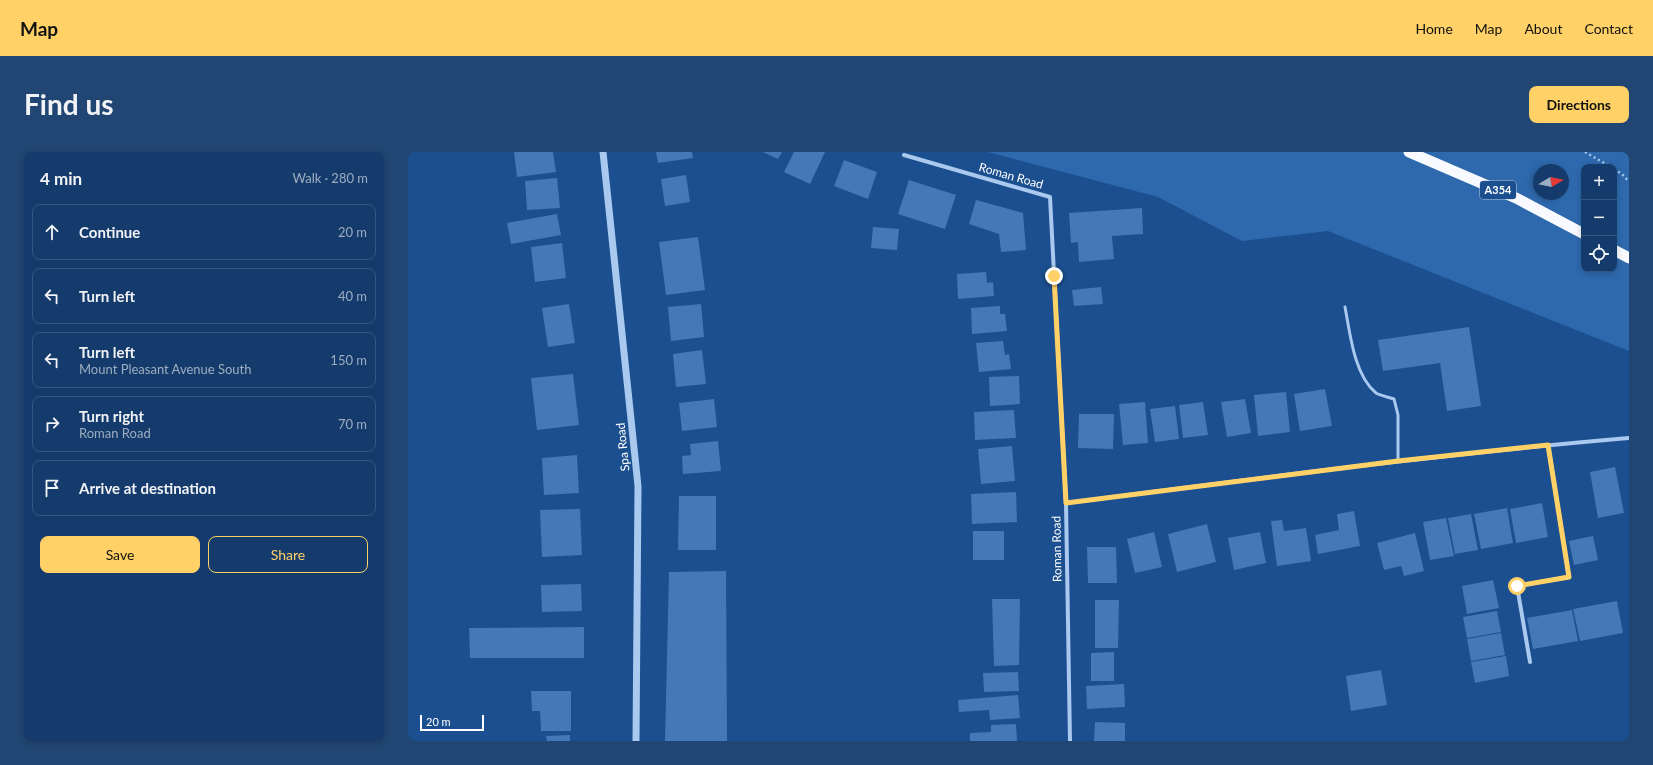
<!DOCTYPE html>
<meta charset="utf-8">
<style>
:root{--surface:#143b6b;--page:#214673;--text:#f1f3f6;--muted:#9dadc1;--line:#33557e;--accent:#ffd166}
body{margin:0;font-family:Lato,sans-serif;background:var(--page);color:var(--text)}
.controls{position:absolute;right:12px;top:12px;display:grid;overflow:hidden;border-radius:8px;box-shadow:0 2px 6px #0003}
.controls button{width:36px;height:36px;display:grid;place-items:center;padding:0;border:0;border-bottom:1px solid var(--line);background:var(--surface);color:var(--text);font:20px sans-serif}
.compass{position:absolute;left:1125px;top:12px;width:36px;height:36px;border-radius:50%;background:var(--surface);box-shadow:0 2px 6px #0003;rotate:80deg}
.scale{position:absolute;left:12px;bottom:10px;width:64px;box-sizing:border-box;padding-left:4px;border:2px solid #fff;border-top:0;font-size:11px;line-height:14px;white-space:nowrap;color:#fff;-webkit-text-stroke:3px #1b4f8f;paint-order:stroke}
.stop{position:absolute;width:12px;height:12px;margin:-9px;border:3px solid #ffd166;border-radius:50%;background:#fff}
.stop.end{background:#ffd166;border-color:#fff;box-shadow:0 1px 4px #0008}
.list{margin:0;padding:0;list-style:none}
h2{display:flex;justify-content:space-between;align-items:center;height:52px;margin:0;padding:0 16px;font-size:17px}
h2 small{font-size:13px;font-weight:400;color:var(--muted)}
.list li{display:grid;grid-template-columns:26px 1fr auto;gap:12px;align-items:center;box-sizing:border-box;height:56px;margin:0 8px 8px;padding:0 8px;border:1px solid var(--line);border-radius:8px}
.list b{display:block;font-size:15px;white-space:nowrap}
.list p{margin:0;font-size:13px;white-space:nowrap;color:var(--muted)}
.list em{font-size:13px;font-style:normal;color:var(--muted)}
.actions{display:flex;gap:8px;padding:12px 16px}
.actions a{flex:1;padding:9px 0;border:1px solid var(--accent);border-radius:8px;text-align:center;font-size:14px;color:var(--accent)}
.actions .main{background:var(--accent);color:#111}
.icon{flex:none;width:22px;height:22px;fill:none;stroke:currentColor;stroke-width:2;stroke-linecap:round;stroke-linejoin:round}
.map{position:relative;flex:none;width:1221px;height:589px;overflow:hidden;border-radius:8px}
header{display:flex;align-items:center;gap:24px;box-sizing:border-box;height:56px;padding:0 20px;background:var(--accent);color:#111}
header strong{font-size:19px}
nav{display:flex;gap:22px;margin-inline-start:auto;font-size:14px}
.intro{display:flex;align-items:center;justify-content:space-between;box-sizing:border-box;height:96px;padding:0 24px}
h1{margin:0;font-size:28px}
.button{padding:10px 18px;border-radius:8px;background:var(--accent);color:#111;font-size:14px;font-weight:700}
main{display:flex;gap:24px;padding:0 24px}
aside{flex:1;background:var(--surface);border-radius:8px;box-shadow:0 2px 6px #0003}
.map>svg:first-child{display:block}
.green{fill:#2e69ad;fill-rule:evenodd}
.building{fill:#4478b7}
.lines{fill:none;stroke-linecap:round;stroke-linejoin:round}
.path{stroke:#a9c9ee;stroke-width:2.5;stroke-dasharray:2 3;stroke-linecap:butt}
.service{stroke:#a9c9ee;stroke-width:3}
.minor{stroke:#a9c9ee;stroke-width:4}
.tertiary{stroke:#a9c9ee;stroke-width:7}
.trunk{stroke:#f8faff;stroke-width:11}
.route{stroke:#ffd166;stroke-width:5}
.labels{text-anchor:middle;stroke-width:3;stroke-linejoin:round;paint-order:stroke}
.shield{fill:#1b4f8f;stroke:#bbcadd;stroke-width:1}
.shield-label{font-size:11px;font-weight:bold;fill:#fff}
.street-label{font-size:12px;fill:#fff;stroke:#1b4f8f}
</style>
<header>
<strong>Map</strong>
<nav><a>Home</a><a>Map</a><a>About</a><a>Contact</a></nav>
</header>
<div class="intro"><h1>Find us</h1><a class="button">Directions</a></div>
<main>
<aside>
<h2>4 min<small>Walk · 280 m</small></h2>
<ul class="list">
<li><svg class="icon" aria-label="ahead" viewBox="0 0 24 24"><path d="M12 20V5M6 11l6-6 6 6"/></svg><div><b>Continue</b></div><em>20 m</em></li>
<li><svg class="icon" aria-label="left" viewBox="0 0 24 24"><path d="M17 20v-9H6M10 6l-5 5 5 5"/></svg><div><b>Turn left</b></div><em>40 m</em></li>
<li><svg class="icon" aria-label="left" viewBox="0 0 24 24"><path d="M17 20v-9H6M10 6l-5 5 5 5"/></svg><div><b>Turn left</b><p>Mount Pleasant Avenue South</p></div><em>150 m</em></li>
<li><svg class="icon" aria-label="right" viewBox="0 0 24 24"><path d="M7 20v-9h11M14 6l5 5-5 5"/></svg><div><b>Turn right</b><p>Roman Road</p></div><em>70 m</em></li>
<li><svg class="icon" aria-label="arrive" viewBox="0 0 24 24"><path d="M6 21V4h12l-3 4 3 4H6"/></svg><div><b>Arrive at destination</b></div></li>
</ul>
<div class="actions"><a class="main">Save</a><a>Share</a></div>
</aside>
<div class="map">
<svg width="1221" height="589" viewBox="0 0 1221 589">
<rect width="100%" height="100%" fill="#1b4f8f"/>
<!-- green -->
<path class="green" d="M580,0H1221V199L920,79L834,89L750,45ZM1176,15H1206V117H1176ZM1131,18H1155V42H1131Z"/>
<!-- building -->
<g class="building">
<path d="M106,0H145L148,20L109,25Z"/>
<path d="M248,0H284L285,6L250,11Z"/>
<path d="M355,0H374L370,7Z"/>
<path d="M386,0H417L402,32L376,20Z"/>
<path d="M436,8L469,20L460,47L426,34Z"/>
<path d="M278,23L282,50L257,54L253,27Z"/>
<path d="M149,26L152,56L119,58L117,29Z"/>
<path d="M501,28L548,43L537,77L490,62Z"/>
<path d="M568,48L615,61L618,98L593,100L591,82L561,72Z"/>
<path d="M734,56L735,82L704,84L706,107L671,110L670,90L663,91L661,61Z"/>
<path d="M149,62L153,83L103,92L99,71Z"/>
<path d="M465,75L491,77L489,98L463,96Z"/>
<path d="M290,85L297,138L258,143L251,90Z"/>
<path d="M154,91L158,126L127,130L123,95Z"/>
<path d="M578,120L579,131L585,130L586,144L550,147L549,122Z"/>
<path d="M693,135L695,152L666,154L664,138Z"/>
<path d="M161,152L167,191L140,195L134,156Z"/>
<path d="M293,152L296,185L263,189L260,155Z"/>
<path d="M592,154V162H597L599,179L564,182L563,156Z"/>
<path d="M1061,175L1073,254L1039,259L1032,211L975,219L970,188Z"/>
<path d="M595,189L597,203L601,202L603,217L571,220L568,191Z"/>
<path d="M294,198L298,232L268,235L265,202Z"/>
<path d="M165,222L171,273L129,278L123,226Z"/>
<path d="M611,224L612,252L582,254L581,225Z"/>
<path d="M917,237L924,274L892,279L886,242Z"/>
<path d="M878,240L882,280L850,284L846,243Z"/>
<path d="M306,247L309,275L274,279L271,251Z"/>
<path d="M837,247L843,281L819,285L813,250Z"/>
<path d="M737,250L740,291L715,293L711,252Z"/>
<path d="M795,250L800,283L775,286L771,253Z"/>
<path d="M767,254L771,287L747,290L742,257Z"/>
<path d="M606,258L608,286L567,288L566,260Z"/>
<path d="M671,262H706L705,297L670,296Z"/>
<path d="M310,289L313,319L275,322L274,304L283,303L282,292Z"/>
<path d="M604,294L607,329L573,332L570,297Z"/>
<path d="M169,303L171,341L136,343L134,306Z"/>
<path d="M1207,315L1216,361L1190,366L1182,320Z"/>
<path d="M608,340L609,370L564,372L563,342Z"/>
<path d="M271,344H308V398H270Z"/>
<path d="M1134,351L1140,385L1108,391L1102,357Z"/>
<path d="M1099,356L1105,391L1073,397L1066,362Z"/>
<path d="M172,357L174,403L134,405L132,358Z"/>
<path d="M946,359L952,394L910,402L907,383L931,378L929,362Z"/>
<path d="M1063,362L1070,398L1047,402L1040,366Z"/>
<path d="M1038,366L1046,404L1022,408L1015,370Z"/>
<path d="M874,368L876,379L898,376L903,409L869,414L863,369Z"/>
<path d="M799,372L808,410L769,420L760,382Z"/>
<rect x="565" y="379" width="31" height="29"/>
<path d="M746,380L754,415L727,421L719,387Z"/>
<path d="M852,380L858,411L826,418L820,386Z"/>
<path d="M1007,381L1016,419L996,424L993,414L976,418L969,391Z"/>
<path d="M1185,384L1190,408L1166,413L1161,389Z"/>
<path d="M679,395H708L709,431H680Z"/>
<path d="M318,419L319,589H257L261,420Z"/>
<path d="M1085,428L1091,456L1059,462L1054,434Z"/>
<path d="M173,432L174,459L134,460L133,433Z"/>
<path d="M584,447H612L611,513L586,514Z"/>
<path d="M687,448H711L710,496H687Z"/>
<path d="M1209,449L1215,481L1172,489L1165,457Z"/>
<path d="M1164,458L1170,489L1125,497L1119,466Z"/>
<path d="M1089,459L1093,480L1059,486L1055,465Z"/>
<path d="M176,475V506H62L61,476Z"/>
<path d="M1093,481L1097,503L1063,509L1059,487Z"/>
<path d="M706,500V529H683V501Z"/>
<path d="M1098,504L1101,524L1067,531L1063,510Z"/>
<path d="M973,518L979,553L943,559L938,524Z"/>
<path d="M610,520L611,539L576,540L575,521Z"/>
<path d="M716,532L717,555L679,557L678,534Z"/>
<path d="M123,539H163V579H133L132,559H124Z"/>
<path d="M610,543L612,566L582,568L581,558L551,560L550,548Z"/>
<path d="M687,570L717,571V589H686Z"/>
<path d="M608,572L609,589H562V581L583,580V573Z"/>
<path d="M162,583V589H139L138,584Z"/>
</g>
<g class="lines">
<!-- path -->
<g class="path">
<path d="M1177,0L1203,15"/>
<path d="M1206,17L1214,22L1221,30"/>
</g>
<!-- service -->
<path class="service" d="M937,155C942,181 946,223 968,241C973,244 981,245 986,247L990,263V309"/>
<!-- minor -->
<g class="minor">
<path d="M496,3L642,45L658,351L662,589"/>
<path d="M658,351C845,327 1033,302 1221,286"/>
<path d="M1122,510L1109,434L1161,425L1140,293"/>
</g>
<!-- tertiary -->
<path class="tertiary" d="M195,0L230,334L228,589"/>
<!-- trunk -->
<g class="trunk">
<path d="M1001,0L1108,46L1176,82"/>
<path d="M1206,98L1221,106"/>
</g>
</g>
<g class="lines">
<!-- route -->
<path class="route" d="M646,124L658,351L990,309L1140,293L1161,425L1109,434"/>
</g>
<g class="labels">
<!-- shield labels -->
<rect class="shield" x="1072" y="29" width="36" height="18" rx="3"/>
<g class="shield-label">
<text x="1090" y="42">A354</text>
</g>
<!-- street labels -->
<g class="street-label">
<text transform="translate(603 24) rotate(16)" y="4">Roman Road</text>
<text transform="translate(215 295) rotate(-96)" y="4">Spa Road</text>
<text transform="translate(649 397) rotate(-91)" y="4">Roman Road</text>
</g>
</g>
</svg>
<div class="controls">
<button>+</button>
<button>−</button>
<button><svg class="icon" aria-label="locate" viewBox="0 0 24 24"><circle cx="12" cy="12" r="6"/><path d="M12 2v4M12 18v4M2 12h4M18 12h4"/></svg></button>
</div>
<svg class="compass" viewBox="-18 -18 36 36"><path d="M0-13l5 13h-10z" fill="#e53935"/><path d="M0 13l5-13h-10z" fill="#9dadc1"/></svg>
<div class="scale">20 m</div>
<div class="stop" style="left:1109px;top:434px"></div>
<div class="stop end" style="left:646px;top:124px"></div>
</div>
</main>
